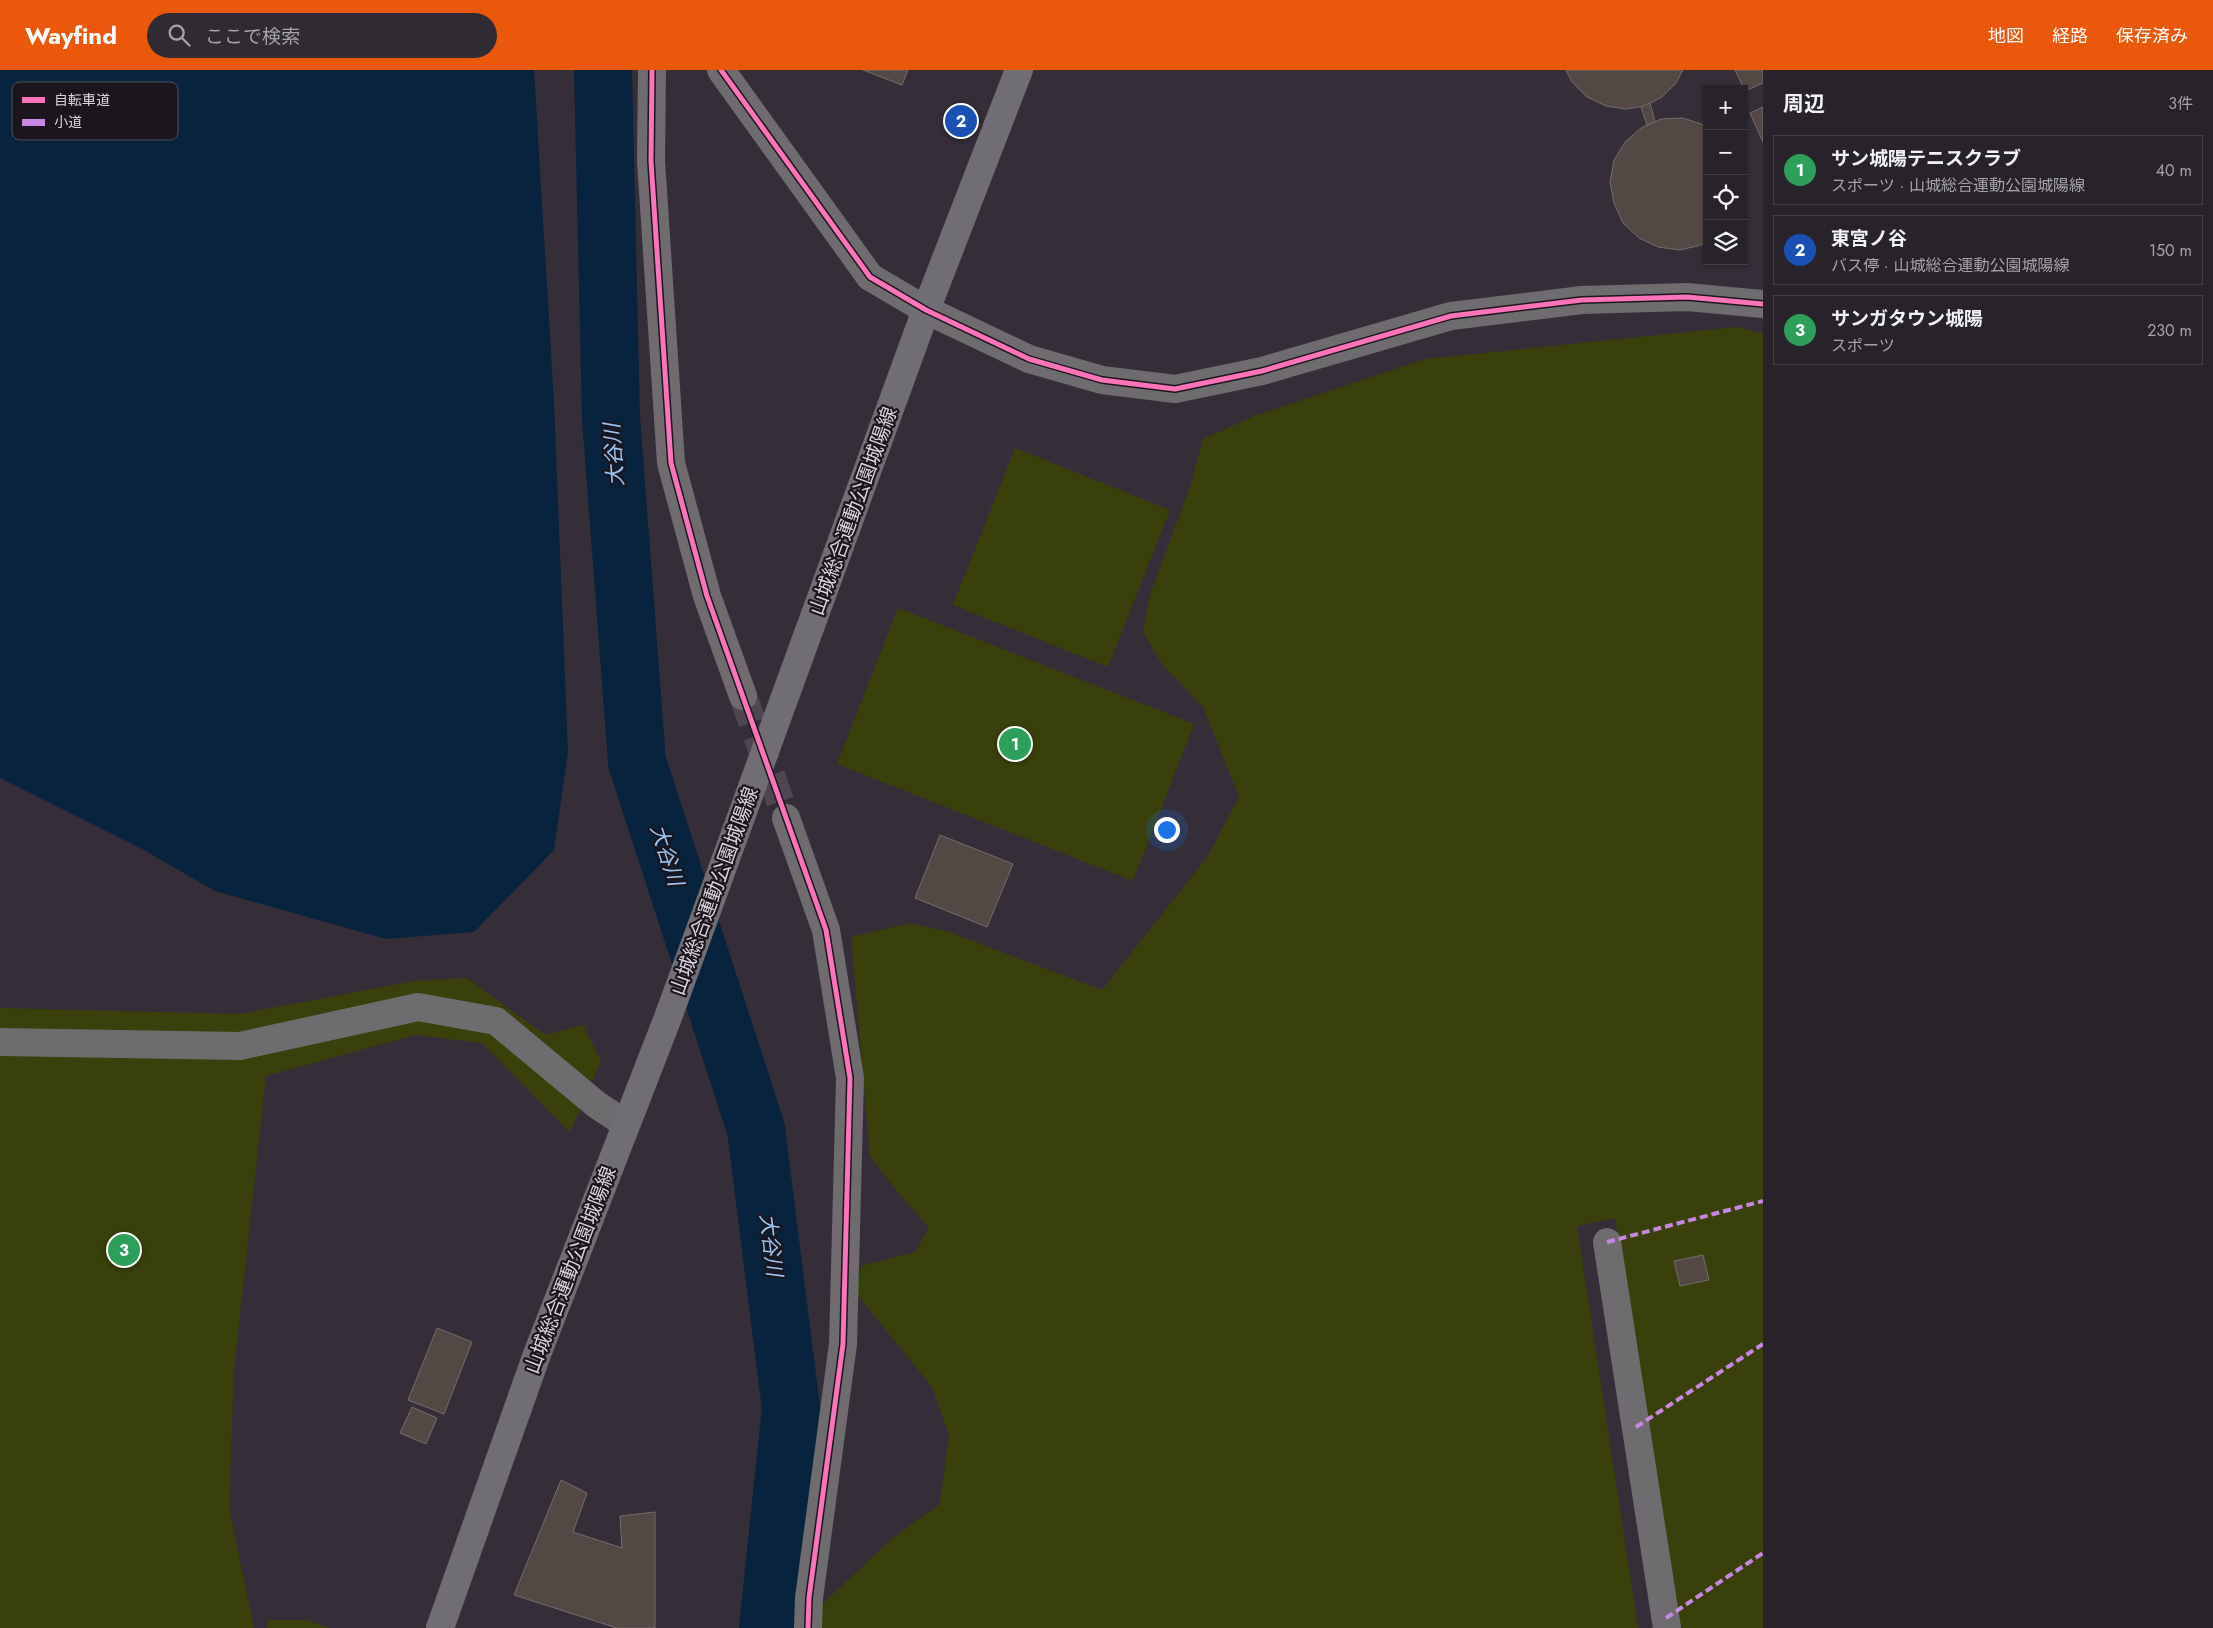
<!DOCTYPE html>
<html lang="ja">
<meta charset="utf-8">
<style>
:root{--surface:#28222a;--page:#302a32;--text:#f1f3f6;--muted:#a5a4a8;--line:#443f47;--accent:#ea580c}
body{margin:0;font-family:Jost,"Noto Sans JP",sans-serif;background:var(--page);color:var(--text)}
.controls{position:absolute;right:15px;top:15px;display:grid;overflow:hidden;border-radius:0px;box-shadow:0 1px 4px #0004}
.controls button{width:45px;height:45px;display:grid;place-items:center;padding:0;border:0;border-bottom:1px solid var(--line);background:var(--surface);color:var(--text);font:25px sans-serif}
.you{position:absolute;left:1166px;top:759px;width:18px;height:18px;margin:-12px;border:4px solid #fff;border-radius:50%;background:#1a73e8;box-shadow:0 0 0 8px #1a73e833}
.badge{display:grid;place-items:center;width:32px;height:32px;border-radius:50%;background:var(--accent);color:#fff;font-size:16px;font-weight:700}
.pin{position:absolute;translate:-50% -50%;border:2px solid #fff;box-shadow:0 1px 5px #0006}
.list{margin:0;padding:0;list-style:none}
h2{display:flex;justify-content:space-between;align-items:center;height:65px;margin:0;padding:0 20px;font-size:21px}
h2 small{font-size:16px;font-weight:400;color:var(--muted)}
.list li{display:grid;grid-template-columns:32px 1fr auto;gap:15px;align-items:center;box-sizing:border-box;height:70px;margin:0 10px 10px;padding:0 10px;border:1px solid var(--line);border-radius:0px}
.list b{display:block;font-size:19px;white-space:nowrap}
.list p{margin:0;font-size:16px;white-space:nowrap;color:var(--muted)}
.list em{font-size:16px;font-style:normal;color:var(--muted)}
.icon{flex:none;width:28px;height:28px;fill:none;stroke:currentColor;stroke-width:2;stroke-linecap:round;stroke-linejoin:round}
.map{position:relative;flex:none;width:1763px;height:1558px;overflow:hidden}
header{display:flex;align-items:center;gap:30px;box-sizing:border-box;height:70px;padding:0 25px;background:var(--accent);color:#fff}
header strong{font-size:24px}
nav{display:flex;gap:28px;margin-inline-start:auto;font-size:18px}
.search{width:350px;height:45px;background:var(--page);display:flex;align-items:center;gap:12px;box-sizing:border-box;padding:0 18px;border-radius:28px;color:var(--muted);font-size:19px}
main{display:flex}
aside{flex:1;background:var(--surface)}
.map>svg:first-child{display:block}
.green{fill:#39400b}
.water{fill:#08233d}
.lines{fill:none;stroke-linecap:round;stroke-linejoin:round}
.river{stroke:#08233d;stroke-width:58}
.building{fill:#534844;stroke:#746d6e}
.minor-tunnel{stroke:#4e4751;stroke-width:28;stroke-dasharray:28 14;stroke-linecap:butt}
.minor{stroke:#6f6c70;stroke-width:28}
.major{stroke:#716d74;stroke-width:28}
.quiet{stroke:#c787e3;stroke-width:4;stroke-dasharray:8 4;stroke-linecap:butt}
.cycleway-casing{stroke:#1b161d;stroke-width:8}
.cycleway{stroke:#fb73b8;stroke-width:5}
.labels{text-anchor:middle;stroke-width:4.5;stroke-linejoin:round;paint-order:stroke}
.street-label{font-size:20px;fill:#dbd4df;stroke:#1b161d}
.water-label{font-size:21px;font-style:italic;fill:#9ac6f5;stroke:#1b161d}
.key{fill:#1b161d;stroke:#554f57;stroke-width:1}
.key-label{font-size:14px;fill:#dbd4df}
</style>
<header>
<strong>Wayfind</strong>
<div class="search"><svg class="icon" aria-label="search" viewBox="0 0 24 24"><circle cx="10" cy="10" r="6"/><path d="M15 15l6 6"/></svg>ここで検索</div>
<nav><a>地図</a><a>経路</a><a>保存済み</a></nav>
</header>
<main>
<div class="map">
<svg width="1763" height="1558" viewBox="0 0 1763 1558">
<rect width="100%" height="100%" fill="#352e38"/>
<!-- green -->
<g class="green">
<path d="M1737,257L1763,264V1558H1681L1615,1148L1577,1156L1638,1558H818V1538L894,1467L940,1434L949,1365L932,1317L856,1223L861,1196L915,1182L929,1158L896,1120L870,1086L851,867L910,853L949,862L1102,920L1208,786L1239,727L1203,637L1161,593L1143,562L1150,524L1190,417L1203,369L1257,345L1425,289Z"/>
<path d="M1015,378L1170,440L1108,597L953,535Z"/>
<path d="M898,538L1194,654L1133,811L837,694Z"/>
<path d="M467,908L545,965L583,955L601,991L570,1062L482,973L415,965L266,1006L234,1299L229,1438L254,1558H0V938L240,944L414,911Z"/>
<path d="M268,1550H307L329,1558H267Z"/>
</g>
<!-- water -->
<path class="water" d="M0,0H534L554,332L568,682L554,780L474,862L386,869L215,821L142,779L0,708Z"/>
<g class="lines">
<!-- river -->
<path class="river" d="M603,0L611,348L637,692L756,1059L791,1338L768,1558"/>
</g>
<!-- building -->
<g class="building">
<path d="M863,0H908L902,15Z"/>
<path d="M1566,0H1683L1676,13L1662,27L1645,36L1626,39L1606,36L1587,27L1572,12Z"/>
<path d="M1735,0H1763V13L1745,21Z"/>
<path d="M1650,33L1655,52L1647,55L1641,37Z"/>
<path d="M1763,37V72L1750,43Z"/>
<path d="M1683,48L1707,56V172L1701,175L1680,180L1658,177L1639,168L1623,153L1614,133L1610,112L1614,90L1625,72L1641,58L1661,49Z"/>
<path d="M940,765L1013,794L987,857L915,828Z"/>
<path d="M1703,1185L1709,1210L1680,1216L1674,1191Z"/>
<path d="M437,1258L472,1272L444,1344L408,1330Z"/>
<path d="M412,1337L437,1348L426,1374L400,1363Z"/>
<path d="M561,1410L587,1423L573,1462L622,1478L620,1446L655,1442V1558H617L514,1525Z"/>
</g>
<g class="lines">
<!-- minor-tunnel -->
<path class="minor-tunnel" d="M743,626L786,748"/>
<!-- minor -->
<g class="minor">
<path d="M652,0L651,91L671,393L707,526L743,626"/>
<path d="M721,0L870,207L926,240L1029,289L1102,310L1175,319L1262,301L1451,246L1582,230L1687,227L1763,234"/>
<path d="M786,748L826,860L850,1008L843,1274L809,1528L808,1558"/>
<path d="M0,972L240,976L418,937L496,951L597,1035L626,1054"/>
<path d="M1607,1172L1667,1558"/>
</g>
<!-- major -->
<path class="major" d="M440,1558L536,1287L667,950L926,240L1019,0"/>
<!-- quiet -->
<g class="quiet">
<path d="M1607,1172L1763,1131"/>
<path d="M1636,1357L1763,1274"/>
<path d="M1666,1548L1763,1483"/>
</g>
<!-- cycleway casing -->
<g class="cycleway-casing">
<g id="cycleway">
<path d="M652,0L651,91L671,393L707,526L826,860L850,1008L843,1274L809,1528L808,1558"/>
<path d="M721,0L870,207L926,240L1029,289L1102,310L1175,319L1262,301L1451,246L1582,230L1687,227L1763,234"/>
</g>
</g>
<!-- cycleway -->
<use href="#cycleway" class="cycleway"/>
</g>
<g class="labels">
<!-- street labels -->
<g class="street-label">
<text transform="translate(853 441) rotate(-70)" y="7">山城総合運動公園城陽線</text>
<text transform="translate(714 821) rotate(-70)" y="7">山城総合運動公園城陽線</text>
<text transform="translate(570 1200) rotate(-69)" y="7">山城総合運動公園城陽線</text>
</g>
<!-- water labels -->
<g class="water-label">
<text transform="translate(614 385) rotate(-94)" y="7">大谷川</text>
<text transform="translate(667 785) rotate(72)" y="7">大谷川</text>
<text transform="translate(771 1175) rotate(83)" y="7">大谷川</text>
</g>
</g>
<!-- legend -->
<rect x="12" y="12" width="166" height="58" rx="8" class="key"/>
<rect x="22" y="27" width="23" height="6" fill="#fb73b8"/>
<rect x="22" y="49" width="23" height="7" fill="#c787e3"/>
<g class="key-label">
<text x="54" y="35">自転車道</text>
<text x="54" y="57">小道</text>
</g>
</svg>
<div class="controls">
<button>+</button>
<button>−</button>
<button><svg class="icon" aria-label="locate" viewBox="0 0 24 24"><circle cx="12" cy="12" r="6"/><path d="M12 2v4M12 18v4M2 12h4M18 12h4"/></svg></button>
<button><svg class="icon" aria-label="layers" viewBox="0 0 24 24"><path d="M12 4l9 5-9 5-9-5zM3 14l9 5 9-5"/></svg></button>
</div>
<div class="you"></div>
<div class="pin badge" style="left:1015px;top:674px;background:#2e9e5b">1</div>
<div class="pin badge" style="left:961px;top:51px;background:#1a4fb4">2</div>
<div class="pin badge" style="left:124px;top:1180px;background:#2e9e5b">3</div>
</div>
<aside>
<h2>周辺<small>3件</small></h2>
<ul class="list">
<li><span class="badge" style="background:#2e9e5b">1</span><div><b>サン城陽テニスクラブ</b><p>スポーツ · 山城総合運動公園城陽線</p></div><em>40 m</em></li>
<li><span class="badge" style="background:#1a4fb4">2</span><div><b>東宮ノ谷</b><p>バス停 · 山城総合運動公園城陽線</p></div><em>150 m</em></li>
<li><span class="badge" style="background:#2e9e5b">3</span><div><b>サンガタウン城陽</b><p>スポーツ</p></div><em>230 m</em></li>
</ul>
</aside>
</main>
